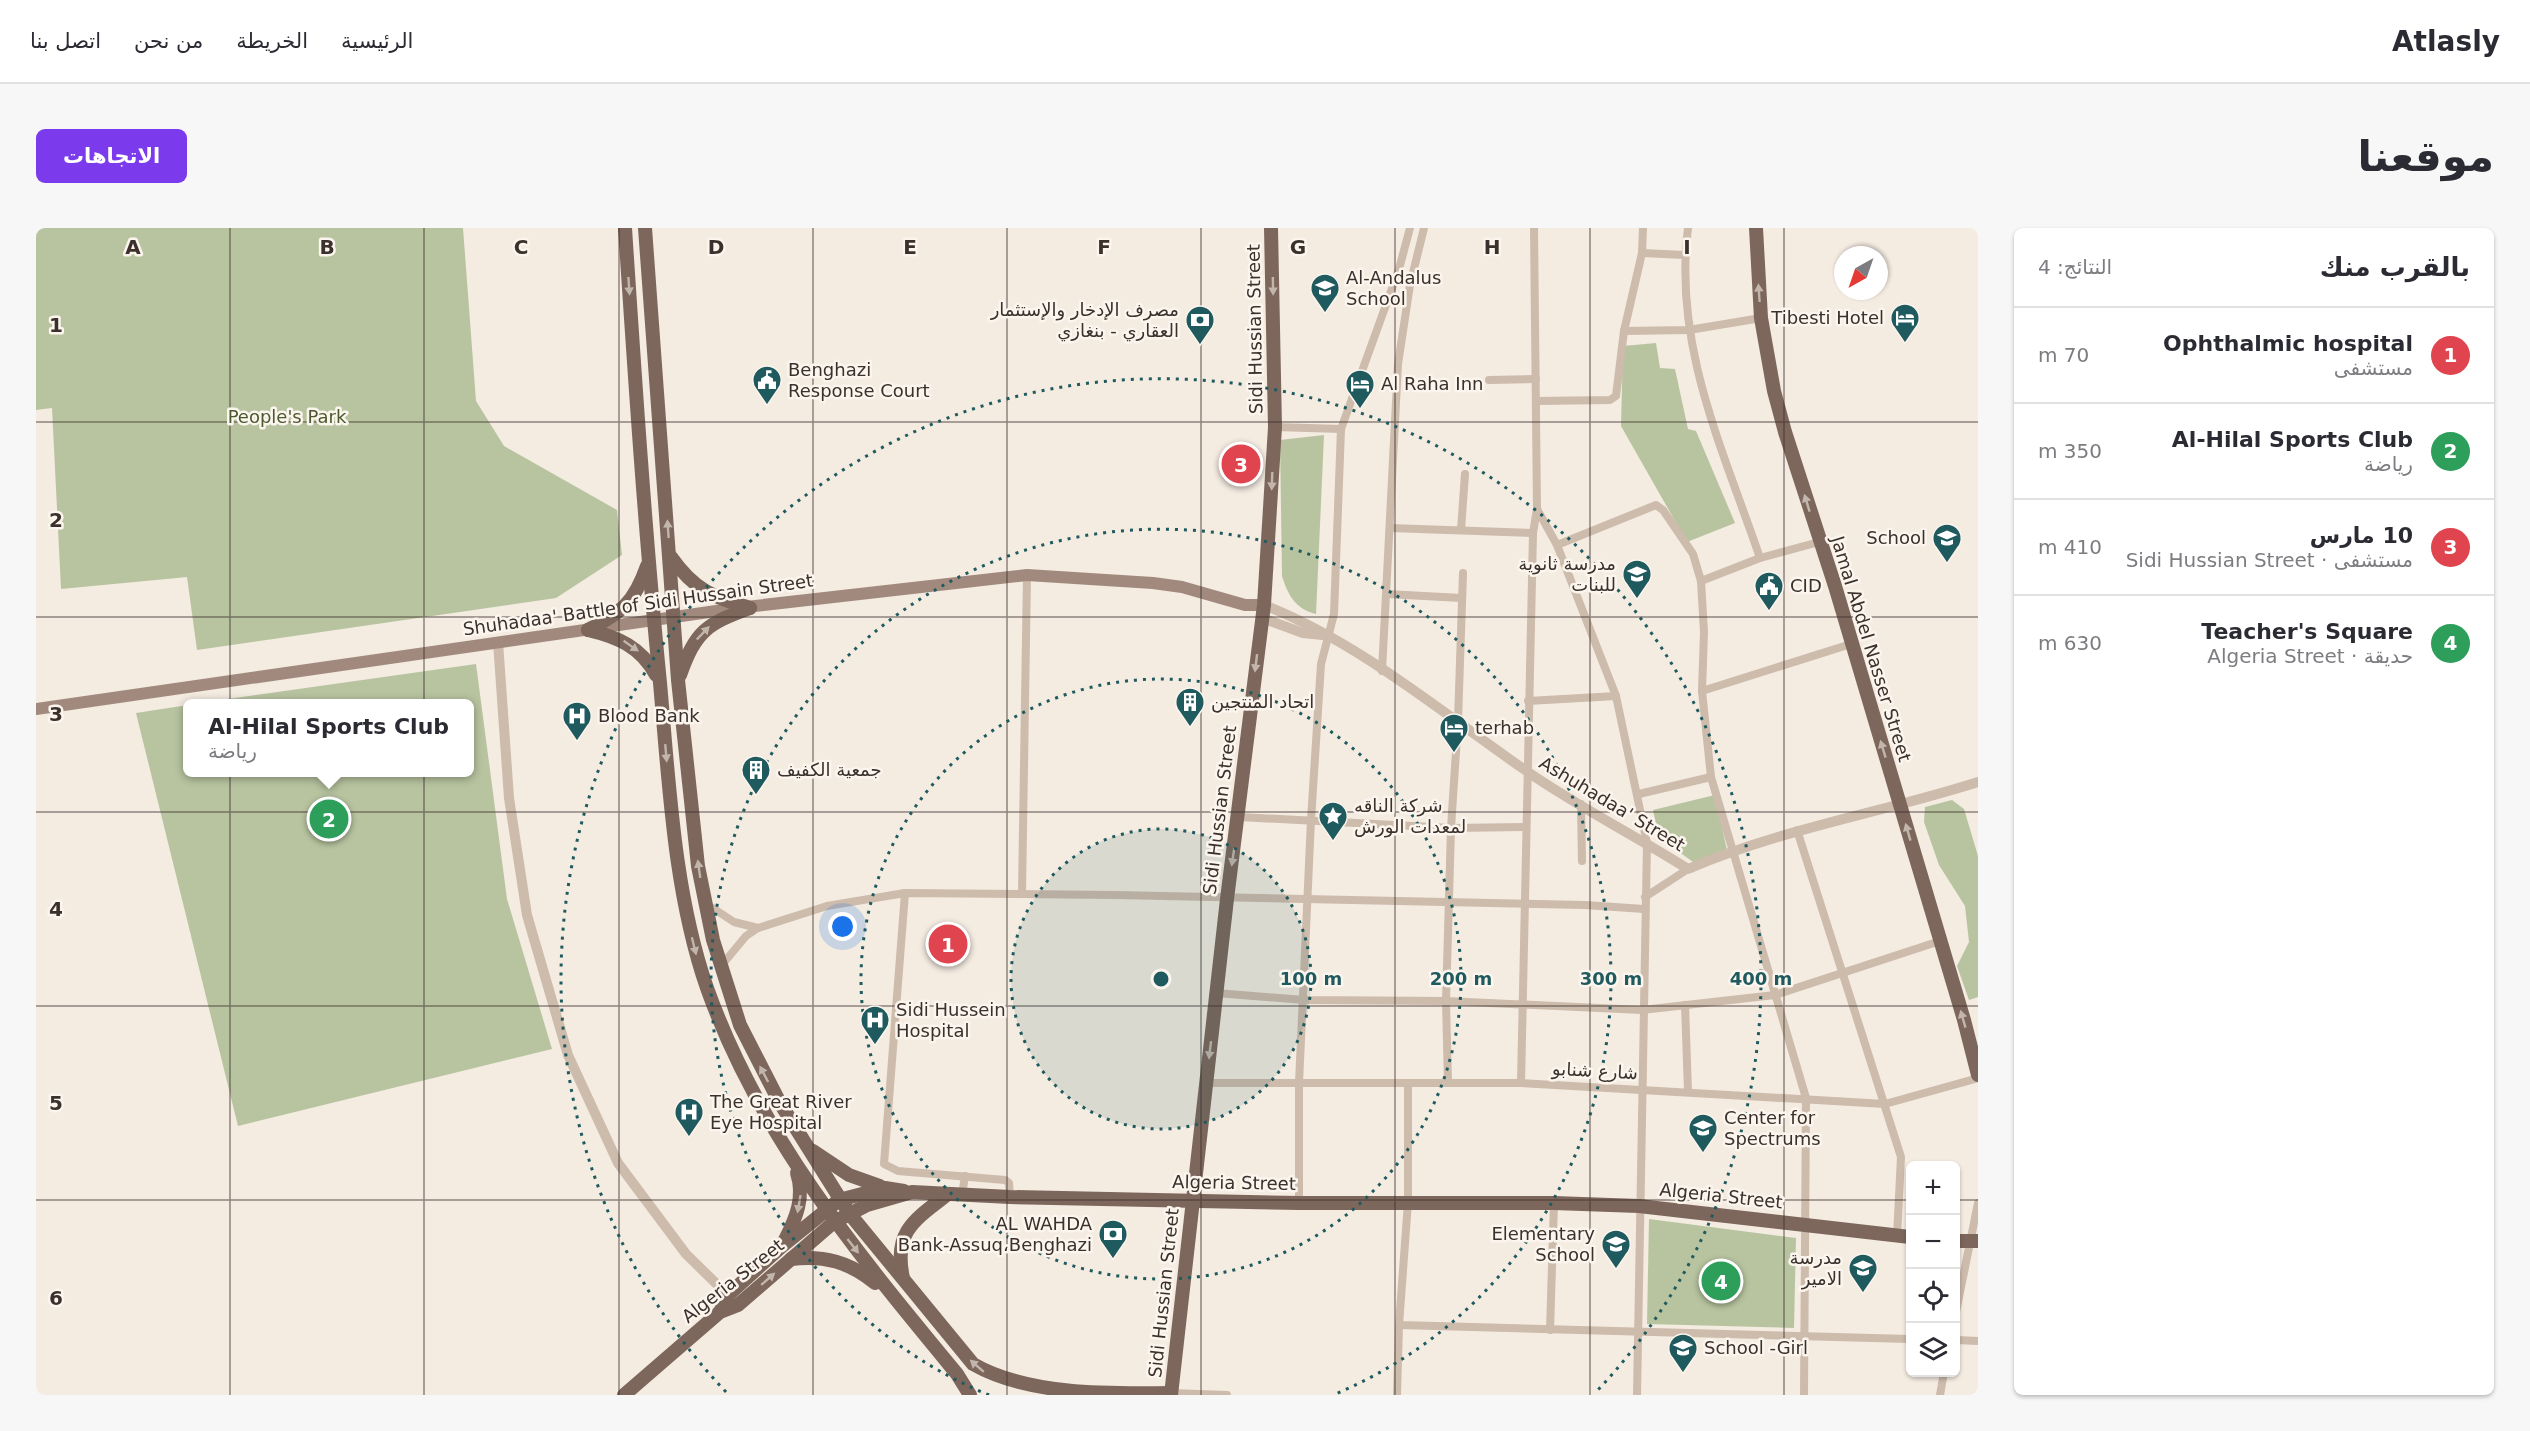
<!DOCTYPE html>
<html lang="ar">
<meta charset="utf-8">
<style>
:root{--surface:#fff;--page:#f7f7f7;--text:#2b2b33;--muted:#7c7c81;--line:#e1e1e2;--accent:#7c3aed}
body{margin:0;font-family:"DejaVu Sans",Vazirmatn,sans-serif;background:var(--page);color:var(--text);direction:rtl}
.controls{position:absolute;right:18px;bottom:18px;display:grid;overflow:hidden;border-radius:9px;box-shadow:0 2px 4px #0004}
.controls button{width:54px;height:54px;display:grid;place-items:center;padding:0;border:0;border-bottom:2px solid var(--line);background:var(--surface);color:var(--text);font:30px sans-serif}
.compass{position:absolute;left:1798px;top:18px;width:54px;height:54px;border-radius:50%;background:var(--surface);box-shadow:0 2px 4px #0004;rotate:220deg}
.you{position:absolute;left:807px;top:699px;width:21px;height:21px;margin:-15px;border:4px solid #fff;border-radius:50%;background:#1a73e8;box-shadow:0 0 0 9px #1a73e833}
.badge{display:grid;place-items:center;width:39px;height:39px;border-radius:50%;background:var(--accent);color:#fff;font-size:20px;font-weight:700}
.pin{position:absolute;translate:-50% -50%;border:3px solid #fff;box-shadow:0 2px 6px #0006}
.popup{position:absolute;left:147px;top:471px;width:291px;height:78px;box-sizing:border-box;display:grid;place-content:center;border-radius:9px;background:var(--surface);filter:drop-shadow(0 2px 4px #0005);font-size:20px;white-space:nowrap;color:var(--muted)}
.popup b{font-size:22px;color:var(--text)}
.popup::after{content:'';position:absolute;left:50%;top:100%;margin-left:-12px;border:12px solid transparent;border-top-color:var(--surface)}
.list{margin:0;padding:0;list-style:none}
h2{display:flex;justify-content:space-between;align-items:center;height:78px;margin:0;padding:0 24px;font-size:26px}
h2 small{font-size:20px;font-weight:400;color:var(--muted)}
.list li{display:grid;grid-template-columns:39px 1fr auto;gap:18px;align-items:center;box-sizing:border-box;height:96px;padding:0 24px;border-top:2px solid var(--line)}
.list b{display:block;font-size:22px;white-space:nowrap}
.list p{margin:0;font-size:20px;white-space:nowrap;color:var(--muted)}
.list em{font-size:20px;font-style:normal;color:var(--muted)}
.icon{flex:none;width:33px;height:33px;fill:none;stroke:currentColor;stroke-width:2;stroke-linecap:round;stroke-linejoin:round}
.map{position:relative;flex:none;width:1942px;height:1167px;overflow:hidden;direction:ltr;border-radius:9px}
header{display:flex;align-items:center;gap:36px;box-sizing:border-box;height:84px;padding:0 30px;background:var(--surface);border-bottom:2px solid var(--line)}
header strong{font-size:28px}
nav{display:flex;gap:33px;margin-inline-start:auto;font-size:21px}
.intro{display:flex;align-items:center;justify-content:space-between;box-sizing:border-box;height:144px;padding:0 36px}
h1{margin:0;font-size:42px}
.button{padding:15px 27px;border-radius:9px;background:var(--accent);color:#fff;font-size:21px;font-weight:700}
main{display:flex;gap:36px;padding:0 36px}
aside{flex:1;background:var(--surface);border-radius:9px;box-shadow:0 2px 4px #0004}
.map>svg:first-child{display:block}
.green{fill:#b8c4a0}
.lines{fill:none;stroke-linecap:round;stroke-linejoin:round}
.minor{stroke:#cdbbac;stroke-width:8}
.tertiary{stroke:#cdbbac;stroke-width:10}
.secondary{stroke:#a18a7d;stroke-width:12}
.primary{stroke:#7d675c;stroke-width:14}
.oneway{fill:#c2b5ac}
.grid{fill:none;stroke:#3b302b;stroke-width:1.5;stroke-opacity:0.55}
.ring{fill:none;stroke:#1f5a5e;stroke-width:3;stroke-dasharray:3 6}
.labels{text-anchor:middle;stroke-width:5;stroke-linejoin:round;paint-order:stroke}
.poi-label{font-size:18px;fill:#3b302b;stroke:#fbf5ee;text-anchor:start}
.street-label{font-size:18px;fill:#3b302b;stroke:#fbf5ee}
.park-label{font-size:18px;fill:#4a5a2e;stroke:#fbf5ee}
.grid-label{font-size:20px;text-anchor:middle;font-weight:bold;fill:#3b302b;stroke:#fbf5ee;stroke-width:5;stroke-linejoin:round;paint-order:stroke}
.centre{fill:#1f5a5e;stroke:#fbf5ee;stroke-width:3}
.ring-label{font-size:18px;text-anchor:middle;font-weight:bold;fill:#1f5a5e;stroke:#fbf5ee;stroke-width:5;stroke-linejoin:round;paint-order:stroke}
</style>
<header>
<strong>Atlasly</strong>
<nav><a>الرئيسية</a><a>الخريطة</a><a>من نحن</a><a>اتصل بنا</a></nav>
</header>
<div class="intro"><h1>موقعنا</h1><a class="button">الاتجاهات</a></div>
<main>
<aside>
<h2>بالقرب منك<small>النتائج: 4</small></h2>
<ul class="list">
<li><span class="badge" style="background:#e0444e">1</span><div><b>Ophthalmic hospital</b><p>مستشفى</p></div><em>70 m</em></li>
<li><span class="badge" style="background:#2e9e5b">2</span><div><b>Al-Hilal Sports Club</b><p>رياضة</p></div><em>350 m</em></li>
<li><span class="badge" style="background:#e0444e">3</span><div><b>10 مارس</b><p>مستشفى · Sidi Hussian Street</p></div><em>410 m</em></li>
<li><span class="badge" style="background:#2e9e5b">4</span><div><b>Teacher's Square</b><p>حديقة · Algeria Street</p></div><em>630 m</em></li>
</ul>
</aside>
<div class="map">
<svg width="1942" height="1167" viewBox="0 0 1942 1167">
<rect width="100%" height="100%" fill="#f4ebe1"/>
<!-- green -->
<g class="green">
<path d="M0,0H427L440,173L468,218L581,282L586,327L520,370L161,422L151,349L25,361L16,180L0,182Z"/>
<path d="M1620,115L1624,140L1639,141L1652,201L1660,203L1699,295L1651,314L1585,198L1587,118Z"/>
<path d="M1288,207L1280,386C1259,381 1252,367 1246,348L1244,212Z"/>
<path d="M440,436L471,671L516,821L202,898L100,485L152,477V544H434V476L163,475Z"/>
<path d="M1679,567L1692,627L1657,634L1623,609L1617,582Z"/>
<path d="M1916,572L1928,581L1942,628V769L1933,772L1921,738L1933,714L1929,678L1903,637L1888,594L1889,579Z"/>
<path d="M1613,991L1760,1010L1758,1100L1611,1096Z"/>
</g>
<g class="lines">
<!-- minor -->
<g class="minor">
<path d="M1498,0L1501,281L1521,317L1580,468L1611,615L1601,1167"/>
<path d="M1652,0C1637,118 1687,221 1724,330"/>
<path d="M1606,25L1649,27"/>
<path d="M1588,103L1653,102L1725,90"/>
<path d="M1453,152L1500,151"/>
<path d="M1501,173L1574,172L1580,168L1588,103L1606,25L1607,0"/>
<path d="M1239,199L1305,201L1298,386L1285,436L1275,592L1263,855V975"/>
<path d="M1305,201L1363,41L1374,0"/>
<path d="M1354,300L1497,305"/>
<path d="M1425,302L1429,246"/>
<path d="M1521,317L1620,277L1627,282L1657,326L1665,353L1668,404L1666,463L1675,549L1770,870L1768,1167"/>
<path d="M1665,353L1724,330L1783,314"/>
<path d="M1351,366L1425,370"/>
<path d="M1346,443L1362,136L1374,57L1388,0"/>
<path d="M1666,463L1815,416"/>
<path d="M1492,473L1580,468"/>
<path d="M1603,566L1675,549"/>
<path d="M1545,576L1546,633"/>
<path d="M1203,589L1415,600L1489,599"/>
<path d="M1761,602L1865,929L1861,1008"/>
<path d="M869,665L848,936L862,943L969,952L973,955L974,969"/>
<path d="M986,665L991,347"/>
<path d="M1609,669L1652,641"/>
<path d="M669,675L698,694L722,700"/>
<path d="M685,738L710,708L722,700L791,678L869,665L1078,667L1549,677L1608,681"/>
<path d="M1180,765L1268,772L1410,773L1606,782L1739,767L1904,713"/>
<path d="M1649,777L1652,863"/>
<path d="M1170,855H1485L1849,876L1942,850"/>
<path d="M1412,855L1410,773L1415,600L1422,493L1427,345"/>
<path d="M1485,855L1497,305L1501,281"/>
<path d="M1372,856V974L1363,1097L1874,1111"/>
<path d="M926,967L929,948"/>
<path d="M1920,1084L1942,975"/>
<path d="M1514,1102L1518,975"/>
<path d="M1920,1112L1942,1113"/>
<path d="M1135,1165L1191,1167"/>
<path d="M1361,1167L1363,1097"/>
<path d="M1904,1167L1908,1144"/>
</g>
<!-- tertiary -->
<g class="tertiary">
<path d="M1228,377C1324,415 1405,484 1489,542C1541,578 1598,607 1652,641C1745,601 1845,585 1942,554"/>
<path d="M1226,390L1267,405L1287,407"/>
<path d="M462,414L473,570L491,687L532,827L582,935L650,1026L698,1073"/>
</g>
<!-- secondary -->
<path class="secondary" d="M0,481L701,380L991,347L1117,355L1146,359L1209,377H1228"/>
<!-- primary -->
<g class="primary">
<path d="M589,0C599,152 609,304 624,455C633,555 638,665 671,760C724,909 822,1026 921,1146L934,1167"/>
<path d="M609,0L642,452L662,638L677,712L704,797L744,875L813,985L937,1136C991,1167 1070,1166 1135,1165"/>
<path d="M1720,0L1725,90L1738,163L1749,204L1799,358L1928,792L1942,847"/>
<path d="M635,329C659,363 676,368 714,380"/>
<path d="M552,402C586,384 598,375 611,338"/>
<path d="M552,402C582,409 605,419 620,447"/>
<path d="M644,447C660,403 670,396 714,380"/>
<path d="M777,923L813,947L844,958"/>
<path d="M749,1012C760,990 769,969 761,945"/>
<path d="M1920,1013H1942"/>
<path d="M755,1031C788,1027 814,1034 839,1055"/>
<path d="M867,1050C857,1004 878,992 912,966"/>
<path d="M684,1084L692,1067L746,1018L803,972L849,960L868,963"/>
<path d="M588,1167L684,1084L702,1077L798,994L831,977L876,964L974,969L1263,975H1518L1603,978L1874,1009"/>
<path d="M1135,1167L1191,671L1228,377L1239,199L1235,0"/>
</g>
</g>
<!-- one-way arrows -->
<defs><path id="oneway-solid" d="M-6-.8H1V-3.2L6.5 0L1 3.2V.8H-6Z" transform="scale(1.5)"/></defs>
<g class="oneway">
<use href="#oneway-solid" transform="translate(593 58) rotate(86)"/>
<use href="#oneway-solid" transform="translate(1237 58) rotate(89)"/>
<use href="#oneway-solid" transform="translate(1723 65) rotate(-94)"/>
<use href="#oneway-solid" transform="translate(1236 253) rotate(92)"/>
<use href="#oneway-solid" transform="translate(1771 275) rotate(-107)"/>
<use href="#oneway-solid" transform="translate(632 301) rotate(-94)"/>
<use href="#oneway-solid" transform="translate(667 405) rotate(-46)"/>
<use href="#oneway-solid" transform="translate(595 418) rotate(35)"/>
<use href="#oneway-solid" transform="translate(1220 435) rotate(97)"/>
<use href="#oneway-solid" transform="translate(1847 521) rotate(-107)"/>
<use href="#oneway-solid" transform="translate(630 525) rotate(85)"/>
<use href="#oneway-solid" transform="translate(1872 604) rotate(-106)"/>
<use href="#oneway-solid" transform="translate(1197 629) rotate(98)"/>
<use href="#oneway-solid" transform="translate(663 641) rotate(-98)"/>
<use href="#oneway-solid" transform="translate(658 718) rotate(76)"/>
<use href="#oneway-solid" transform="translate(1927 791) rotate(-106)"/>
<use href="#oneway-solid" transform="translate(1174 822) rotate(97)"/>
<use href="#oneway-solid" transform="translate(728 846) rotate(-118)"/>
<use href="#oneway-solid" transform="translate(763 976) rotate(100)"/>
<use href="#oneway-solid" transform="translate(817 1018) rotate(52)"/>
<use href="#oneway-solid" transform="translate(732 1051) rotate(-41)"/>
<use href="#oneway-solid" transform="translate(941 1138) rotate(-139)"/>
</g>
<!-- grid -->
<path class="grid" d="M194,0V1167M388,0V1167M583,0V1167M777,0V1167M971,0V1167M1165,0V1167M1359,0V1167M1554,0V1167M1748,0V1167M0,194H1942M0,389H1942M0,584H1942M0,778H1942M0,972H1874M1920,972H1942"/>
<!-- distance rings -->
<circle cx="1125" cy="751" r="150" fill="#1f5a5e" fill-opacity=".12"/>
<g class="ring">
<circle cx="1125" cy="751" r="150"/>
<circle cx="1125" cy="751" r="300"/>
<path d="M953 1167A450 450 0 1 1 1297 1167"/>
<path d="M690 1164A600 600 0 1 1 1560 1164"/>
</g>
<!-- icons -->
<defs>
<g id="school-pin" transform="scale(1.5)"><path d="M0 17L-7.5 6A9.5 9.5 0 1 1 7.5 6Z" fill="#1f5a5e" stroke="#fbf5ee"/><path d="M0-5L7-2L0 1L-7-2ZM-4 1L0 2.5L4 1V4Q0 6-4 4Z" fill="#fff"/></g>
<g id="hotel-pin" transform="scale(1.5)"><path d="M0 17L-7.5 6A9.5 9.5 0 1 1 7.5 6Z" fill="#1f5a5e" stroke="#fbf5ee"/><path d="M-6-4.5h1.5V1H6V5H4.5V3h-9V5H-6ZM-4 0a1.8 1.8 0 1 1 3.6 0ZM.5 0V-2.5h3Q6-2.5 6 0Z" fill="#fff"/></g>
<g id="bank-pin" transform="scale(1.5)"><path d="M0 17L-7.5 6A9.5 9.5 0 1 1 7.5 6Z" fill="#1f5a5e" stroke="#fbf5ee"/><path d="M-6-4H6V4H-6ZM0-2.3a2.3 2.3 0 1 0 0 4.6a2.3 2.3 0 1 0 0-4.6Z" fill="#fff"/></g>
<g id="civic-pin" transform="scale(1.5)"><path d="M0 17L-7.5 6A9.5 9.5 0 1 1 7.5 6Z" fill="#1f5a5e" stroke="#fbf5ee"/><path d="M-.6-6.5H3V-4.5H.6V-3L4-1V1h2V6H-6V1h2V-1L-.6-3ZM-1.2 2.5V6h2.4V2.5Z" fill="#fff"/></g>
<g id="building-pin" transform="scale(1.5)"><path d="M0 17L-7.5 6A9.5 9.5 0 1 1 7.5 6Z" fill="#1f5a5e" stroke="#fbf5ee"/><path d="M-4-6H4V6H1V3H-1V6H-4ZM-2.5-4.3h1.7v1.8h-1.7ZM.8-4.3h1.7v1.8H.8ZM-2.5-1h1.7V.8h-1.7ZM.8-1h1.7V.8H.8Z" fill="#fff"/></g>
<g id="hospital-pin" transform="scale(1.5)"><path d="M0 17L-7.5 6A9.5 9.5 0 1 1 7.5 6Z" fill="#1f5a5e" stroke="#fbf5ee"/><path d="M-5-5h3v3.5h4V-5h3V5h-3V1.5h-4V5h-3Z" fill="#fff"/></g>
<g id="sight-pin" transform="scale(1.5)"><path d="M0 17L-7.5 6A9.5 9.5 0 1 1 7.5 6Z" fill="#1f5a5e" stroke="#fbf5ee"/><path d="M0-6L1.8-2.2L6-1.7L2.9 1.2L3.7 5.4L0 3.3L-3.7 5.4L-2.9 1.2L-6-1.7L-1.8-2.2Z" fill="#fff"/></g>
</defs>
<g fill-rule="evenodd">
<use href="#school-pin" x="1289" y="60"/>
<use href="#hotel-pin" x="1869" y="90"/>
<use href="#bank-pin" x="1164" y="92"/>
<use href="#civic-pin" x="731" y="152"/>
<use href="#hotel-pin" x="1324" y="156"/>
<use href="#school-pin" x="1911" y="310"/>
<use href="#school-pin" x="1601" y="346"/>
<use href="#civic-pin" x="1733" y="358"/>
<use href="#building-pin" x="1154" y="474"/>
<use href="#hospital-pin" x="541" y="488"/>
<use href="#hotel-pin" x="1418" y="500"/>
<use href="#building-pin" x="720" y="542"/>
<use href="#sight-pin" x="1297" y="588"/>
<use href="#hospital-pin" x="839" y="792"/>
<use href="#hospital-pin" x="653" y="884"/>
<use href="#school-pin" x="1667" y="900"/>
<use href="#bank-pin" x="1077" y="1006"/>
<use href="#school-pin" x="1580" y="1016"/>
<use href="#school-pin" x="1827" y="1040"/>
<use href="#school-pin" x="1647" y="1120"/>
</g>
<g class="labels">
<!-- poi labels -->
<g class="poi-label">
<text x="1310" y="56">Al-Andalus<tspan x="1310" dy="21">School</tspan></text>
<text x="1143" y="88" text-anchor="end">مصرف الإدخار والإستثمار<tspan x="1143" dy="21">العقاري - بنغازي</tspan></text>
<text x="1848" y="96" text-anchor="end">Tibesti Hotel</text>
<text x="752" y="148">Benghazi<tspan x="752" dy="21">Response Court</tspan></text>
<text x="1345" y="162">Al Raha Inn</text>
<text x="1890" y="316" text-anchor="end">School</text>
<text x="1580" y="342" text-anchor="end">مدرسة ثانوية<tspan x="1580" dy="21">للبنات</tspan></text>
<text x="1754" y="364">CID</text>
<text x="1175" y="480">اتحاد المنتجين</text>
<text x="562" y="494">Blood Bank</text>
<text x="1439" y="506">terhab</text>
<text x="741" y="548">جمعية الكفيف</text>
<text x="1318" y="584">شركة الناقه<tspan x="1318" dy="21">لمعدات الورش</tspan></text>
<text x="860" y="788">Sidi Hussein<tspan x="860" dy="21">Hospital</tspan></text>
<text x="674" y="880">The Great River<tspan x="674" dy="21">Eye Hospital</tspan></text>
<text x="1688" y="896">Center for<tspan x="1688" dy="21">Spectrums</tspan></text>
<text x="1056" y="1002" text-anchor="end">AL WAHDA<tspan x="1056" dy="21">Bank-Assuq،Benghazi</tspan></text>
<text x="1559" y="1012" text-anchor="end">Elementary<tspan x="1559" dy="21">School</tspan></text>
<text x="1806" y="1036" text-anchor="end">مدرسة<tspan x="1806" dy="21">الامير</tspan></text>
<text x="1668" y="1126">School -Girl</text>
</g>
<!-- street labels -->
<g class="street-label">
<text transform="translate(1219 101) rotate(-91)" y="6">Sidi Hussian Street</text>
<text transform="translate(602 377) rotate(-8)" y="6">Shuhadaa' Battle of Sidi Hussain Street</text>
<text transform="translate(1835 421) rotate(73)" y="6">Jamal Abdel Nasser Street</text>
<text transform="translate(1576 576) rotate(31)" y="6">Ashuhadaa' Street</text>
<text transform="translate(1184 582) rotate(-83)" y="6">Sidi Hussian Street</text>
<text transform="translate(1559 843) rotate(3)" y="6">شارع شنابو</text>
<text transform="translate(1198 955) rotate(1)" y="6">Algeria Street</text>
<text transform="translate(1685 968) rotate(6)" y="6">Algeria Street</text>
<text transform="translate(697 1053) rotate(-38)" y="6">Algeria Street</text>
<text transform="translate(1128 1065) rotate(-84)" y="6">Sidi Hussian Street</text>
</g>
<!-- park labels -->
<g class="park-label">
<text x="251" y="195">People's Park</text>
</g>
</g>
<g class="grid-label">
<text x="97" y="26">A</text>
<text x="291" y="26">B</text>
<text x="485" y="26">C</text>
<text x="680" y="26">D</text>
<text x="874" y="26">E</text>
<text x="1068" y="26">F</text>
<text x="1262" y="26">G</text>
<text x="1456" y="26">H</text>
<text x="1651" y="26">I</text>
<text x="20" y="104">1</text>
<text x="20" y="299">2</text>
<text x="20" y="493">3</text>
<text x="20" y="688">4</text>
<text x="20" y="882">5</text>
<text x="20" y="1077">6</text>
</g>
<circle cx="1125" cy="751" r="9" class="centre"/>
<g class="ring-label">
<text x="1275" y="757">100 m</text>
<text x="1425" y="757">200 m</text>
<text x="1575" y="757">300 m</text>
<text x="1725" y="757">400 m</text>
</g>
</svg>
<div class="controls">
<button>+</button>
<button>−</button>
<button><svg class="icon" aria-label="locate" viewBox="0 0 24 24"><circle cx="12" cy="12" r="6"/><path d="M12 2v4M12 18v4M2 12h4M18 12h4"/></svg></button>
<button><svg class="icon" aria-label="layers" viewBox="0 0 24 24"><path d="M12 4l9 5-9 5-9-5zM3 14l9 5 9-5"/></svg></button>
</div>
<svg class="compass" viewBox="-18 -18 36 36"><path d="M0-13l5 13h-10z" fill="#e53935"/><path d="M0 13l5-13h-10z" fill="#7c7c81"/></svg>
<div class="you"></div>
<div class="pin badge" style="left:912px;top:716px;background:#e0444e">1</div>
<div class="pin badge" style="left:293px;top:591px;background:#2e9e5b">2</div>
<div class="popup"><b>Al-Hilal Sports Club</b>رياضة</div>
<div class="pin badge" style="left:1205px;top:236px;background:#e0444e">3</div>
<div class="pin badge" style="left:1685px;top:1053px;background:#2e9e5b">4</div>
</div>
</main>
